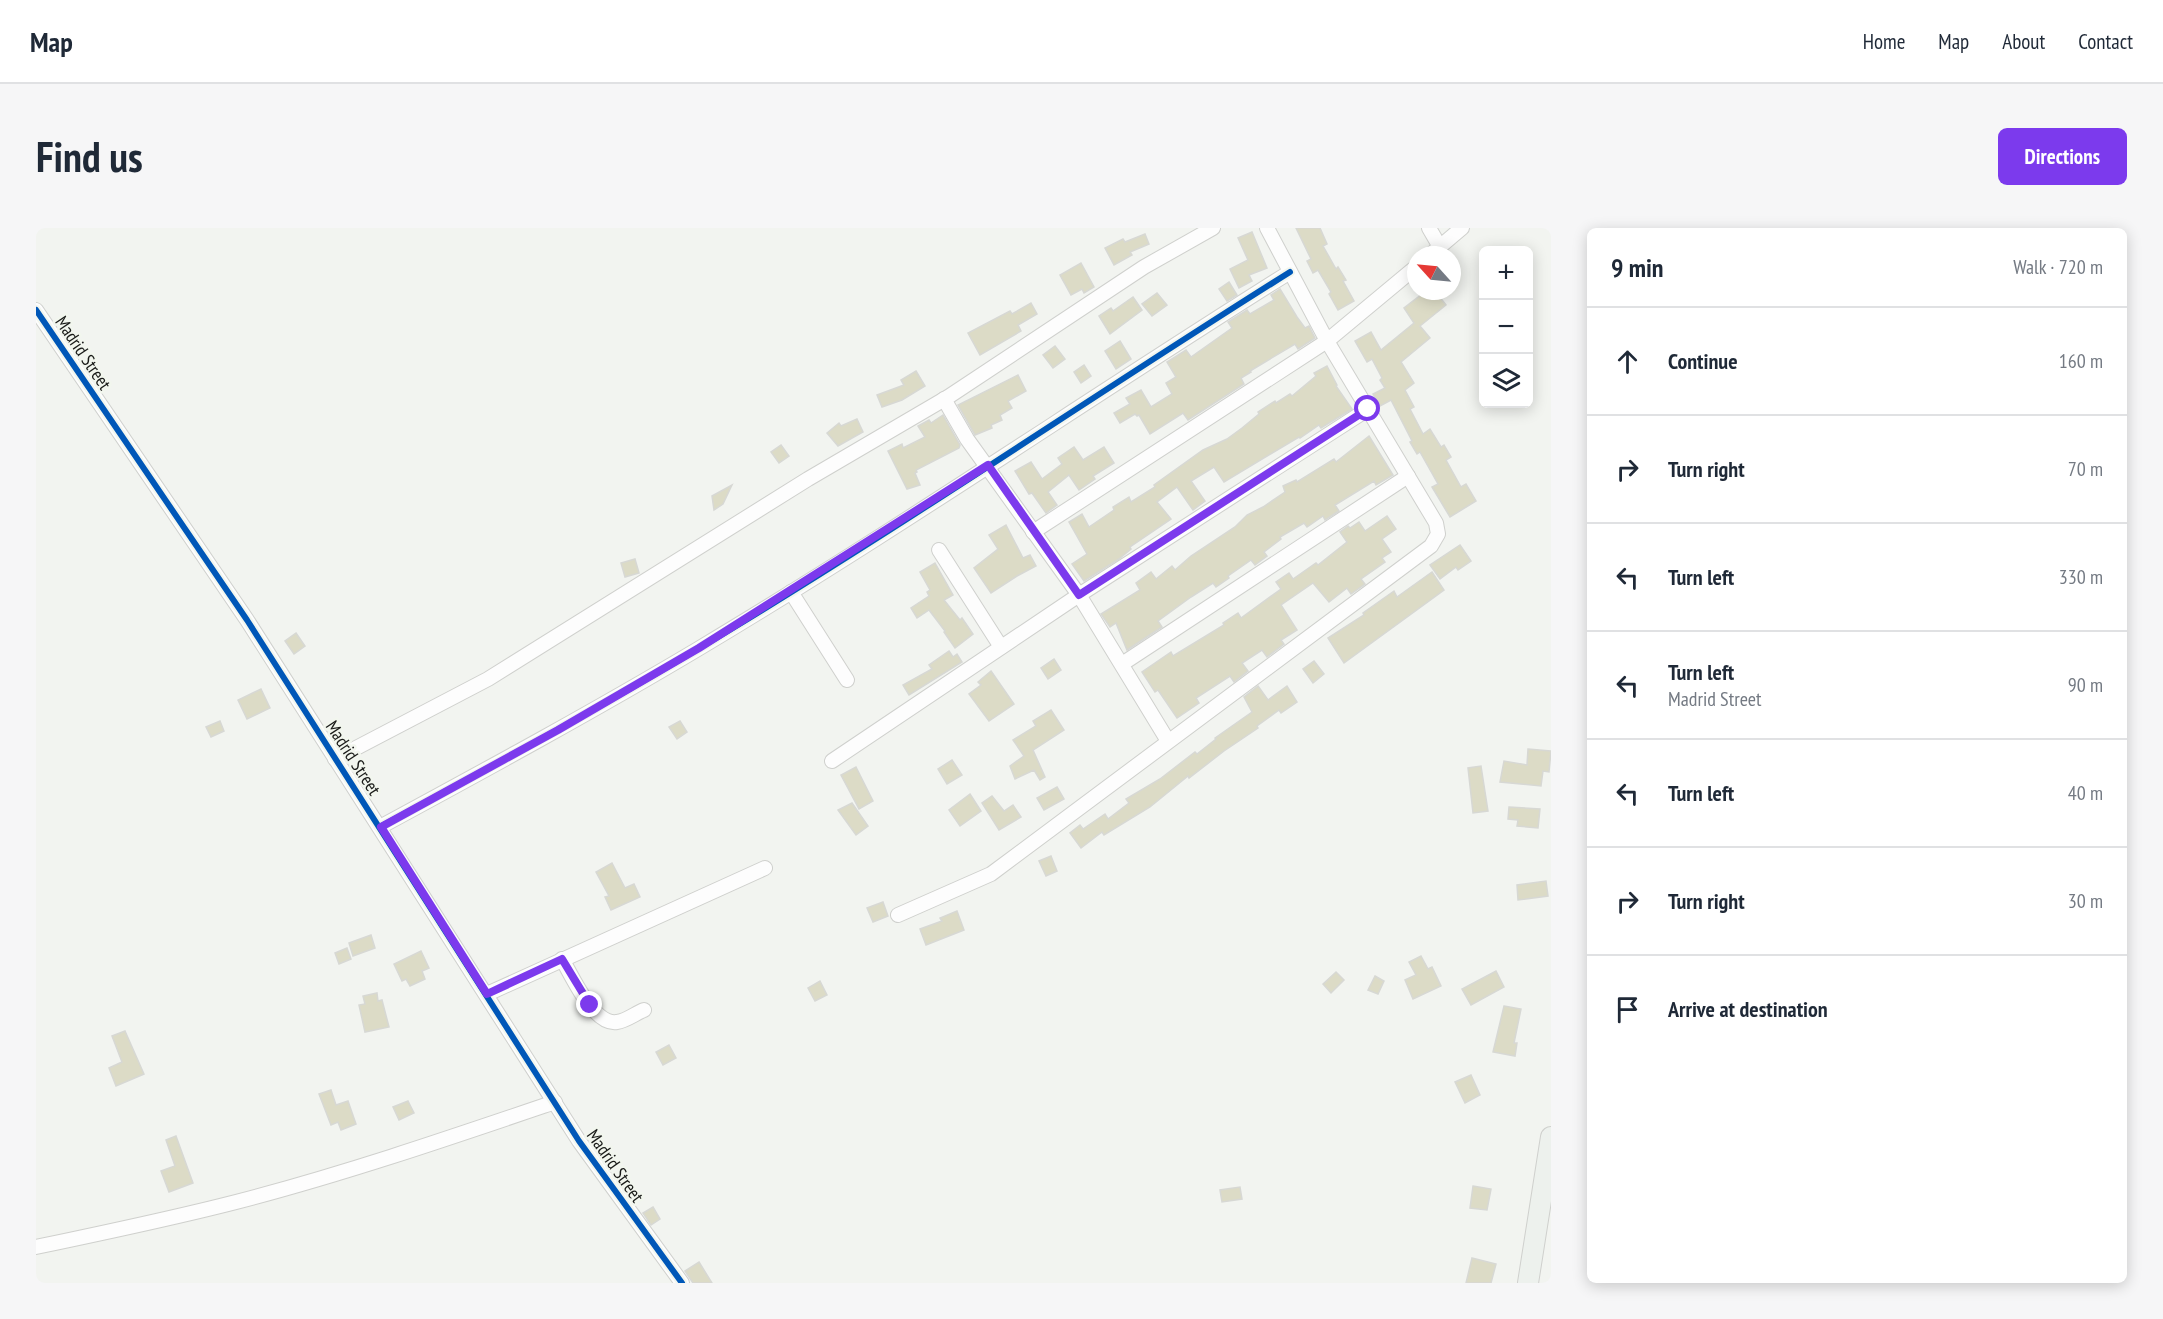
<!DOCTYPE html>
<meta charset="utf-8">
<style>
:root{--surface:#fff;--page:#f6f6f7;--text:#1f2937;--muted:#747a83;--line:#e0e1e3;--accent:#7c3aed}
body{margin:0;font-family:"PT Sans Narrow",sans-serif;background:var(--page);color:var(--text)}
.controls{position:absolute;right:18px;top:18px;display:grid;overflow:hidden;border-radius:9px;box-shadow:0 3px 15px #0003}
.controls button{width:54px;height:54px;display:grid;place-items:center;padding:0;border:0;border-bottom:2px solid var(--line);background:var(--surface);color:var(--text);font:30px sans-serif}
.compass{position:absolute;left:1371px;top:18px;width:54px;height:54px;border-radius:50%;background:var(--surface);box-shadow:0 3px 15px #0003;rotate:297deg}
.stop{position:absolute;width:18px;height:18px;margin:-14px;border:4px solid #7c3aed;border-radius:50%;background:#fff}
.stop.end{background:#7c3aed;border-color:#fff;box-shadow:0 2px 6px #0008}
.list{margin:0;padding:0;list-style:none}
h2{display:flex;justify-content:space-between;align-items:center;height:78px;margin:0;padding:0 24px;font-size:26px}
h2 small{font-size:20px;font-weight:400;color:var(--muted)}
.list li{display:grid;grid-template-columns:39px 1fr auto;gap:18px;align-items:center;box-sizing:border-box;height:108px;padding:0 24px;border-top:2px solid var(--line)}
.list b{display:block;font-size:22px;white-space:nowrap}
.list p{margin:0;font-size:20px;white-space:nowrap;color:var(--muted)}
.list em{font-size:20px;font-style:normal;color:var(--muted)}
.icon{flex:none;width:33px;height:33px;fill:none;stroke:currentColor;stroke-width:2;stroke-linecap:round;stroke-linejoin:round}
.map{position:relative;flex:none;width:1515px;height:1055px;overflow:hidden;border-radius:9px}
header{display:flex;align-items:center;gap:36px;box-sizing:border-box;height:84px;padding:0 30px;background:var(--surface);border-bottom:2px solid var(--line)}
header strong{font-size:28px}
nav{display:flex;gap:33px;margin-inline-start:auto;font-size:21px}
.intro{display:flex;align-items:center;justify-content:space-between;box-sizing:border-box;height:144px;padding:0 36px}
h1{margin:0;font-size:42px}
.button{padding:15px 27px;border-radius:9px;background:var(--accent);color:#fff;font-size:21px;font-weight:700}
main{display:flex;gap:36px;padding:0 36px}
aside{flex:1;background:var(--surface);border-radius:9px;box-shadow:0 3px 15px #0003}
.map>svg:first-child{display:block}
.building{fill:#dcdbc6;stroke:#d7d8d4;stroke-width:1.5}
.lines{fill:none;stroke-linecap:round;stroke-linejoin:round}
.minor-casing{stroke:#cfd0cd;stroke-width:16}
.secondary-casing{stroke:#cfd0cd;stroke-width:22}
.minor{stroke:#fdfdfd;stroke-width:14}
.secondary{stroke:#edf1ed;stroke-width:20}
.cycleway-casing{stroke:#f2f6ee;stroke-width:10}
.cycleway{stroke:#0057b8;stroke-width:6}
.route{stroke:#7c3aed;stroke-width:8}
.labels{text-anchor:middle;stroke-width:5;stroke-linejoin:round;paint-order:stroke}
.street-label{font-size:18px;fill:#191a18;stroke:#f2f6ee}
</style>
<header>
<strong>Map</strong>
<nav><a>Home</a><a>Map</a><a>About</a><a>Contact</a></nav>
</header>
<div class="intro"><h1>Find us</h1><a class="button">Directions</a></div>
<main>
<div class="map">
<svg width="1515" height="1055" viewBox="0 0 1515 1055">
<rect width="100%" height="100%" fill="#f2f4f0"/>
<!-- building -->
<g class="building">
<path d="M1260,0H1284L1291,16L1287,18L1300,41L1302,39L1310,52L1307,53L1318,73L1302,82L1293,66L1295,64L1282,42L1277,45L1271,33L1275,31Z"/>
<path d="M1216,4L1231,40L1213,47L1216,53L1203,60L1194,41L1212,32L1202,10Z"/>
<path d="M1109,6L1113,16L1094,24L1096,27L1078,37L1069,20L1087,11L1089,14Z"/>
<path d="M1045,35L1058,59L1048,65L1046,61L1035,67L1024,47Z"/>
<path d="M1193,54L1201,67L1191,73L1183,61Z"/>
<path d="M1244,61L1261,89L1269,100L1273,98L1279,110L1262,121L1259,116L1214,143L1215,144L1205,150L1208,156L1152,192L1147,185L1114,206L1103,187L1101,188L1099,186L1084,195L1078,185L1094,176L1090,170L1105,162L1115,179L1136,166L1130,155L1140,149L1131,134L1150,122L1155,129L1196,100L1192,94L1211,82L1214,86L1238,72L1235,67Z"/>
<path d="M1390,63H1399L1410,77L1384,98L1394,110L1365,134L1378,155L1369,162L1378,179L1374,181L1387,206L1394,201L1405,219L1408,217L1415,229L1410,232L1425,259L1430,256L1440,273L1414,289L1396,259L1402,256L1384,224L1381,226L1374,214L1376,213L1355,172L1344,178L1337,166L1349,160L1344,152L1346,150L1336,131L1331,134L1319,113L1335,104L1345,122L1378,95L1368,80Z"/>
<path d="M1121,65L1131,77L1116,88L1106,76Z"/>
<path d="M1097,69L1106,82L1074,106L1063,88L1075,80L1077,83Z"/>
<path d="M995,75L1001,86L982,97L985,103L944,127L932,105L974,83L976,86Z"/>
<path d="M1084,113L1095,131L1080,141L1069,123Z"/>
<path d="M1019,118L1029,131L1017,140L1007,127Z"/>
<path d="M1048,137L1055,148L1045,155L1038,144Z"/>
<path d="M1291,138L1301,157L1300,158L1316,181L1285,200L1283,197L1264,210L1263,209L1188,254L1178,239L1155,253L1169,273L1157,282L1141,259L1121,274L1135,291L1094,319L1095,321L1083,331L1048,353L1036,336L1051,326L1033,294L1046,286L1053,299L1078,282L1077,279L1093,269L1095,274L1119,259L1118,257L1167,222L1191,211L1206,200L1223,186L1222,184L1239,173L1240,175L1254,166L1256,168L1280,148L1278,145Z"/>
<path d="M880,143L889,158L866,172L846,179L841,167L868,157L865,152Z"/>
<path d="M982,147L990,163L972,173L976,180L964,187L966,192L955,197L956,200L939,207L922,177Z"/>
<path d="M907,187L924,217L923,220L880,242L881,244L879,245L884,257L871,261L852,223L866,216L867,220L889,209L882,198L893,192L895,195Z"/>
<path d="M821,191L827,204L802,218L791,205L803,195L805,198Z"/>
<path d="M1333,208L1357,247L1340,257L1338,253L1299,277L1303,283L1289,292L1287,288L1271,299L1268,295L1244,309L1245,311L1228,324L1231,328L1219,337L1215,332L1192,348L1193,350L1180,359L1177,355L1155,369L1122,393L1126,399L1091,422L1080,395L1074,399L1065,386L1104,362L1100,355L1115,344L1120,351L1136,338L1139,342L1155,328L1199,299L1211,287L1227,279L1249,264L1247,258L1260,252L1261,254L1298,231L1300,234Z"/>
<path d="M745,217L753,228L743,235L735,224Z"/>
<path d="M1038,219L1047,232L1068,219L1078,235L1057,248L1059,251L1043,262L1033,247L1012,264L1021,277L1010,285L996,265L993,266L979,243L995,234L1006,251L1026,236L1022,230Z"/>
<path d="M696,257L687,276L678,282L676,268Z"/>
<path d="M1351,288L1360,301L1346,311L1355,324L1346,330L1349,334L1325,351L1329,356L1315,366L1311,360L1293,374L1277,355L1245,377L1261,402L1245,412L1248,416L1231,429L1226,422L1206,435L1212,443L1198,454L1194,448L1160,470L1163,475L1141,490L1122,462L1119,464L1106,444L1135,424L1137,428L1188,397L1187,395L1202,385L1205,390L1245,361L1240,354L1253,345L1257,351L1280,335L1282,337L1311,314L1304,304L1312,298L1314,300L1323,294L1329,303Z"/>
<path d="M970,297L987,330L994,327L1000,338L981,348L955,365L938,340L962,321L953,307Z"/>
<path d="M1424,317L1435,333L1422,342L1420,339L1404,351L1394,337Z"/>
<path d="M599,331L603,345L589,349L585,335Z"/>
<path d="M899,335L917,367L908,372L924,392L926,390L937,406L919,420L908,404L909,403L893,382L881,390L875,380L893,368L891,364L894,362L884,344Z"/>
<path d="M1396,344L1408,362L1308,435L1292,410L1328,387L1327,385L1358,363L1361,369Z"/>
<path d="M260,405L269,418L258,426L249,413Z"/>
<path d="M913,423L917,429L921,426L926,434L873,467L867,457L896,441L893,437Z"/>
<path d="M1018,431L1025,442L1012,451L1005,440Z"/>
<path d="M1278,433L1288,446L1277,455L1267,441Z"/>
<path d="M955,443L978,476L953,493L933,466L945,457L942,454Z"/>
<path d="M1222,458L1232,472L1251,458L1261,474L1245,485L1243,482L1221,498L1222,500L1188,523L1153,550L1152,548L1114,579L1068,607L1066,604L1045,620L1034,605L1044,597L1047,601L1069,586L1072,591L1093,575L1090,571L1124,551L1159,524L1161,526L1180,511L1179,510L1216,484L1208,469Z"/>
<path d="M225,461L234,480L211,491L202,472Z"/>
<path d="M1015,482L1028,502L997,522L1009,549L1004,552L998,542L979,551L974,538L988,528L977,512L1000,498L997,493Z"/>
<path d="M184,493L188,503L175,509L170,499Z"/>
<path d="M644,493L651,504L641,511L633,499Z"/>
<path d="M1492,521L1515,523L1513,544L1507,543L1505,558L1464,554L1468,533L1491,537Z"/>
<path d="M916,532L926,547L911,556L902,541Z"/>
<path d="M1445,538L1452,583L1437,585L1432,540Z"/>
<path d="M820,539L837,573L823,581L805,547Z"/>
<path d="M1021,559L1028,571L1008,582L1001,570Z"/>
<path d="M934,566L945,583L924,598L913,582Z"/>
<path d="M956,568L968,583L977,577L985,589L963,602L946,575Z"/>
<path d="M816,575L832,598L820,607L802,582Z"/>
<path d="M1473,579L1504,581L1502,600L1481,598L1482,592L1472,591Z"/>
<path d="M1015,628L1021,643L1010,648L1003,633Z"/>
<path d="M576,635L589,660L598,656L604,669L575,682L569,669L573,668L560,644Z"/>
<path d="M1510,653L1512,668L1482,672L1481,657Z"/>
<path d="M847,674L852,688L837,694L831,680Z"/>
<path d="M921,683L928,702L890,717L884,701L906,693L904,690Z"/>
<path d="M335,707L339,720L317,728L313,715Z"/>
<path d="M311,720L315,731L303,736L299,725Z"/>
<path d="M385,723L393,740L386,743L389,751L374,758L370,751L366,753L358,736Z"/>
<path d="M1385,728L1392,741L1396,739L1405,758L1377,771L1369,752L1380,747L1373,734Z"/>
<path d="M1460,743L1468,759L1435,777L1426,761Z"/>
<path d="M1300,744L1308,752L1295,765L1287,756Z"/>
<path d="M1339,748L1348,753L1342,766L1332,762Z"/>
<path d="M784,753L791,767L779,773L772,760Z"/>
<path d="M341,765L342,773L346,772L353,799L329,804L323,777L329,776L327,768Z"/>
<path d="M1468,778L1485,781L1478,815H1481L1479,828L1457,824Z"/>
<path d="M89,803L108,846L80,858L73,840L86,834L76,808Z"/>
<path d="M633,817L640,830L627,837L620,824Z"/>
<path d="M1435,847L1444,867L1429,875L1419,854Z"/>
<path d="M295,862L300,877L312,873L320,896L305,902L302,894L295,897L283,866Z"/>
<path d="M372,873L378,885L363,892L357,879Z"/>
<path d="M140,908L157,955L133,964L125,943L139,938L130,912Z"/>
<path d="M1437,958L1455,961L1451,982L1434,980Z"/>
<path d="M1204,959L1206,971L1186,974L1184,962Z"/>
<path d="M617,979L624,991L615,997L607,985Z"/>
<path d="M1436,1030L1460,1036L1455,1055H1430Z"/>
<path d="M663,1034L676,1055H657L649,1043Z"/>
</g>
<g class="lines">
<!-- minor casing -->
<g class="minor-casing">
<g id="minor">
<path d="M1393,0L1404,19"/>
<path d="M1394,27L1426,0"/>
<path d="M0,82L211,392L543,913L646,1055"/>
<path d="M908,171L931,211L1043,367L1132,513"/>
<path d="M997,304L1291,113L1380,39"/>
<path d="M903,322L965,419"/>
<path d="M755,364L811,452"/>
<path d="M1086,436L1372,248"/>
<path d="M299,531L452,451L772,251L912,169L1108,39L1177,0"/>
<path d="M796,533L1043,367L1332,181"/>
<path d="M344,599C451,541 558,483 662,421C863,301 1056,168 1254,44"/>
<path d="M862,687L955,646L1395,318L1402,306L1400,295L1291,113L1231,0"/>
<path d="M526,731C536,748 558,798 581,794C590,793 600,785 608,782"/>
<path d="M451,766L729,640"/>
<path d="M0,1019C67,1005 134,991 200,974C308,946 413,910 519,874"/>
</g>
</g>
<!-- secondary casing -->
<g class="secondary-casing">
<path id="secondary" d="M1492,1055L1515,909"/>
</g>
<!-- minor -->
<use href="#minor" class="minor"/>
<!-- secondary -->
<use href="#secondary" class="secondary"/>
<!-- cycleway casing -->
<g class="cycleway-casing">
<g id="cycleway">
<path d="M0,82L211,392L543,913L646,1055"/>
<path d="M344,599C451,541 558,483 662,421C863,301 1056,168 1254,44"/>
</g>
</g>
<!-- cycleway -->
<use href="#cycleway" class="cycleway"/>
</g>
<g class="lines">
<!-- route -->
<path class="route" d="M554,777L526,731L451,766L345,599L522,502L663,420L952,237L1043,367L1332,181"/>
</g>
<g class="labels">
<!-- street labels -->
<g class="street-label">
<text transform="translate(47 125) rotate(56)" y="6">Madrid Street</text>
<text transform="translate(317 530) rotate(57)" y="6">Madrid Street</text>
<text transform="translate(579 938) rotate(55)" y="6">Madrid Street</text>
</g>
</g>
</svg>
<div class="controls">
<button>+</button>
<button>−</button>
<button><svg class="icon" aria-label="layers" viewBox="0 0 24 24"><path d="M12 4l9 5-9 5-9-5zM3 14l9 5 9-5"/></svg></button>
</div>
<svg class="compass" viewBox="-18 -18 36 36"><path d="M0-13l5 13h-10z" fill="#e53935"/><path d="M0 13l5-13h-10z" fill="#747a83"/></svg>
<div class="stop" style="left:1332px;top:181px"></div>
<div class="stop end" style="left:554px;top:777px"></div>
</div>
<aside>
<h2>9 min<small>Walk · 720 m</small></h2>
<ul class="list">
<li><svg class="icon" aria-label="ahead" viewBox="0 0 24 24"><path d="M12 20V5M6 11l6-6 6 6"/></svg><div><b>Continue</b></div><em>160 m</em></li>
<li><svg class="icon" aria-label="right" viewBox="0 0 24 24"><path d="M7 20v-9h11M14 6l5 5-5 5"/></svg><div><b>Turn right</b></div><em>70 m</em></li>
<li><svg class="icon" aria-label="left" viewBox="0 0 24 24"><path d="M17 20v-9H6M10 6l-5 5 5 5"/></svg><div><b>Turn left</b></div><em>330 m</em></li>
<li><svg class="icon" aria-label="left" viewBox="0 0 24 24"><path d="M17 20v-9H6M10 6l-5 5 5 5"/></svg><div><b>Turn left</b><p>Madrid Street</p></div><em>90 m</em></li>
<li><svg class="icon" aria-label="left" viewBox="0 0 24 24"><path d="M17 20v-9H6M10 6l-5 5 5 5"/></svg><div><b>Turn left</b></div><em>40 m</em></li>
<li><svg class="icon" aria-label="right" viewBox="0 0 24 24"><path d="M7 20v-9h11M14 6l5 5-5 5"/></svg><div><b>Turn right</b></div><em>30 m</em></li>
<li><svg class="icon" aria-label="arrive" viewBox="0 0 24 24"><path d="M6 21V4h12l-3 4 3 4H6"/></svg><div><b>Arrive at destination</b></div></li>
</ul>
</aside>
</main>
